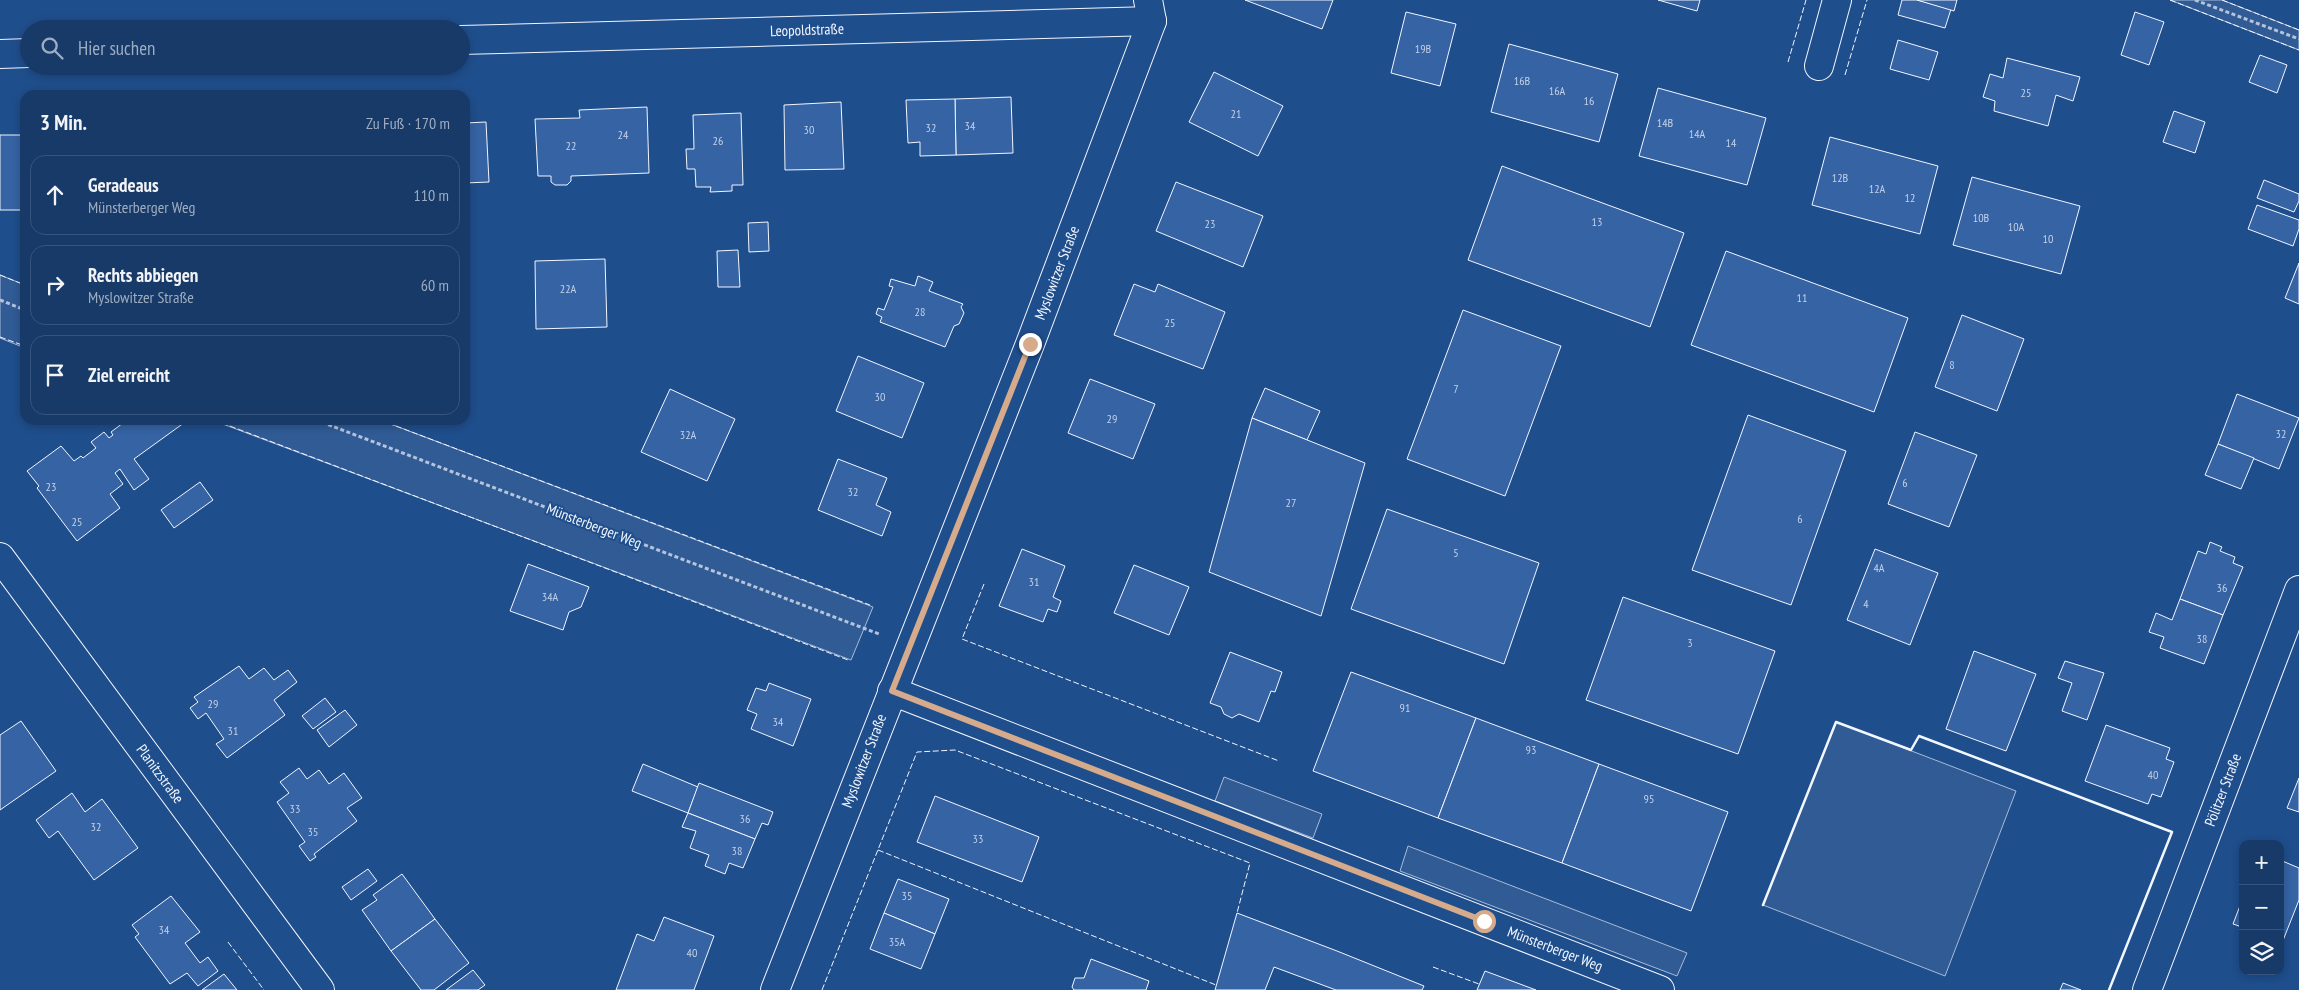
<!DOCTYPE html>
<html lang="de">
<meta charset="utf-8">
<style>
:root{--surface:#173a69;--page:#244571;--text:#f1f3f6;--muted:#9eadc0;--line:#36547d}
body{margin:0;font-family:"PT Sans Narrow",sans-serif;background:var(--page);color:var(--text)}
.controls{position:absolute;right:15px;bottom:15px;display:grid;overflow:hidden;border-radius:10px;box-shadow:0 2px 8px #0003}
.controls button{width:45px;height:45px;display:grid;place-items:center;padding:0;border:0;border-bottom:1px solid var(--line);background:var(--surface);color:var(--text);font:25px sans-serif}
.stop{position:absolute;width:15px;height:15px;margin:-11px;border:4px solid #d6ab8b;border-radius:50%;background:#fff}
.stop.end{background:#d6ab8b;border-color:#fff;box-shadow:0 1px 5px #0008}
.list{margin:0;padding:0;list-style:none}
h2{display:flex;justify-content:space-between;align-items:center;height:65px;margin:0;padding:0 20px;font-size:21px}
h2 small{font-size:16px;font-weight:400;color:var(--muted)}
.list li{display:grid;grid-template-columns:32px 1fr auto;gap:15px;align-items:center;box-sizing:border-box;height:80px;margin:0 10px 10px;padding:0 10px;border:1px solid var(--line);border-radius:15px}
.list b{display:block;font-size:19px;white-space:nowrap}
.list p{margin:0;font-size:16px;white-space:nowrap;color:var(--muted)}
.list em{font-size:16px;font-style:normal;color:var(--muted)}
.icon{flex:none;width:28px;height:28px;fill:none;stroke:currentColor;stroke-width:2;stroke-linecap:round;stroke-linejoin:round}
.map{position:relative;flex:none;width:2299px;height:990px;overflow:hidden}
.search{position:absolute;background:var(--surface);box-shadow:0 2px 8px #0003;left:20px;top:20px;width:450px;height:55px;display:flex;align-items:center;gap:12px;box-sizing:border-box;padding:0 18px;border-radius:28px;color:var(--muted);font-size:19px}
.panel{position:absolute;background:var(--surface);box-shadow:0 2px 8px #0003;left:20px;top:90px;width:450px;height:335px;border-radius:15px}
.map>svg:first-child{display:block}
.built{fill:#305b95;stroke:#a8bbd7}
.building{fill:#3563a3;stroke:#f2f6ff}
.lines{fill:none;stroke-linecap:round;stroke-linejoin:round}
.minor-casing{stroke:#f2f6ff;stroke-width:30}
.tertiary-casing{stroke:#f2f6ff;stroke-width:30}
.path{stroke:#b3c4dc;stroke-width:3;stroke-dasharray:4 2.5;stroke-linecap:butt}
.minor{stroke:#1f4e8c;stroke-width:28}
.tertiary{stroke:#1f4e8c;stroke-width:28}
.fence{stroke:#f2f6ff;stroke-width:1;stroke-dasharray:6 2.5;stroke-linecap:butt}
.wall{stroke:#f2f6ff;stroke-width:2.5}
.route{stroke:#d6ab8b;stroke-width:6}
.labels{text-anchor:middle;stroke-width:4;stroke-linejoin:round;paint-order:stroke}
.number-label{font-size:12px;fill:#c3d1e8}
.street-label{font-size:15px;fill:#f2f6ff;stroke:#1f4e8c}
</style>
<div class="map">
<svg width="2299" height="990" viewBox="0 0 2299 990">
<rect width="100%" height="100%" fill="#1f4e8c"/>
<!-- built -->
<g class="built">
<path d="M2170,0H2222L2299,30V50Z"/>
<path d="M0,275L25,285V348L0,338Z"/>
<path d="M212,420H380L873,607L851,660Z"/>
<path d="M1836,722L2016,791L1945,976L1763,905Z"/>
<path d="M1224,777L1322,814L1313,838L1215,801Z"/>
<path d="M1408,846L1687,953L1677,976L1400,871Z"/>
</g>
<!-- building -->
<g class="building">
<path d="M1245,0H1333L1322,29Z"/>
<path d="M1658,0H1700L1697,11Z"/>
<path d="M1902,0H1917L1951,9L1945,28L1898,15Z"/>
<path d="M1917,0H1957L1954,11Z"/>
<path d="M1406,12L1456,24L1440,86L1391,73Z"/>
<path d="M2135,12L2164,22L2149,65L2121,55Z"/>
<path d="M1898,40L1938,52L1929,80L1890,69Z"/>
<path d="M1509,44L1618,74L1599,142L1491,112Z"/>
<path d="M2260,55L2287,65L2277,93L2249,82Z"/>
<path d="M2007,58L2080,77L2073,101L2056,95L2048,126L1994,111L1995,101L1983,97L1990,74L2003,78Z"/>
<path d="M1214,72L1283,106L1258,156L1189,122Z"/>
<path d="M1658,88L1766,118L1747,185L1639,156Z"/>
<path d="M1011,97L1013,153L956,155L955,99Z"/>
<path d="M955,99L956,155L920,156V142L908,143L906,100Z"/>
<path d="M841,102L844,169L785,170L784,105Z"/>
<path d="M647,107L649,173L571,176V181L567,185H555L551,182V176H538L535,119L580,118L579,110Z"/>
<path d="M2174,111L2205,122L2195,153L2163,142Z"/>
<path d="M741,113L743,185H732V191L710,192L711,187H696L695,169H687L686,149H694L693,115Z"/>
<path d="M486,122L489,182L465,183V123Z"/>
<path d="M0,135H21L25,210H0Z"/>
<path d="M1830,137L1938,166L1920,234L1812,205Z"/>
<path d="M1502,166L1684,233L1650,327L1468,260Z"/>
<path d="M1972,177L2080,206L2061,274L1953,245Z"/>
<path d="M2264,180L2299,194V201L2294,212L2257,198Z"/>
<path d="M1176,182L1263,216L1243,267L1156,231Z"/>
<path d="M2257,205L2299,220V229L2293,246L2248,229Z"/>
<path d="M768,222L769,251L749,252L748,223Z"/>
<path d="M738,250L740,287H718L717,251Z"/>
<path d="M1726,251L1908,318L1874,412L1691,345Z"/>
<path d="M605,259L607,327L536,329L535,261Z"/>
<path d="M2299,263V304L2285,298Z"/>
<path d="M918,276L933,282L929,291L963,304L961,307L964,313L959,324L954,326L945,347L880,322L882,317L876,314L878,308L884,310L893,287L889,286L891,279L915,286Z"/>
<path d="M1134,284L1155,292L1158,284L1225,312L1203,369L1114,335Z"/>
<path d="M1463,310L1561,346L1505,496L1407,459Z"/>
<path d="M1962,315L2024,339L1997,411L1935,387Z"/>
<path d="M858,356L924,383L902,438L836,411Z"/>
<path d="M1090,379L1155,404L1133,459L1068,433Z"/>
<path d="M1265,388L1320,411L1307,440L1252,418Z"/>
<path d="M670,389L735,419L707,481L641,452Z"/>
<path d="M2237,394L2299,418L2279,469L2218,444Z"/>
<path d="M1748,415L1846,451L1791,605L1692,570Z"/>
<path d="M1252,418L1365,463L1321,616L1209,572Z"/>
<path d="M127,420H188L134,459L149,479L134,490L120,469L115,473L123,484L110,494L120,508L77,541L37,488L39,486L27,471L61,446L74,461L81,456L83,458L96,448L91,442L104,432L109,438L113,435L111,432Z"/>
<path d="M1915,432L1977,455L1949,527L1888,504Z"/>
<path d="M2218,444L2254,458L2241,489L2205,475Z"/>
<path d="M838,459L887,478L876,505L891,512L882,536L818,510Z"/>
<path d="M200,482L213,500L174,528L161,510Z"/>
<path d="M1387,509L1539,563L1504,664L1351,609Z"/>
<path d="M2210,542L2222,547L2220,551L2235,557L2233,563L2243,567L2223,615L2180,599L2198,551L2206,554Z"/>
<path d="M1022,549L1065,566L1053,597L1061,601L1057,612L1048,609L1043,622L999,606Z"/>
<path d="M1875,549L1938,573L1910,645L1847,620Z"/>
<path d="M528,564L589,587L581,607L569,612L563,630L510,611Z"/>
<path d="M1134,565L1189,587L1169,635L1114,613Z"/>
<path d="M1623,597L1775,651L1738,754L1586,700Z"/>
<path d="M2180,599L2223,615L2204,664L2160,648L2164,637L2149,632L2156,613L2172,620Z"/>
<path d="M1974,651L2036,674L2006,751L1946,729Z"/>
<path d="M1230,652L1282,672L1275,692L1271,691L1259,722L1239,714L1232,718L1224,714L1221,707L1210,703Z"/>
<path d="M2065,661L2104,673L2087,720L2062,711L2072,683L2058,678Z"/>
<path d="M239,666L249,679L264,668L274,680L288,670L297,682L274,700L285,715L227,758L216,744L224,739L206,713L198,719L190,708L198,702L194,697Z"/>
<path d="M1351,672L1476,718L1438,818L1313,771Z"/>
<path d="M769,683L811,699L793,746L751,729L757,714L747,710L756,688L766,691Z"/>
<path d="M325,698L336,712L313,729L302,716Z"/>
<path d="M345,710L357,725L329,747L317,730Z"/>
<path d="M1476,718L1599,764L1562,863L1438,818Z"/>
<path d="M21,721L56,771L0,810V735Z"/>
<path d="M2106,725L2170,748L2166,759L2174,762L2161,797L2152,794L2148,804L2085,781Z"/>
<path d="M643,764L698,787L688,813L632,791Z"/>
<path d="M1599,764L1728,812L1691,911L1562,863Z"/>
<path d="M299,768L307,779L319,770L329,784L344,773L362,798L347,808L357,821L314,854L316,857L310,861L299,846L305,842L277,802L289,793L280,782Z"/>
<path d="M2299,778V812L2287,808Z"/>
<path d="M699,783L773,812L768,825L762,823L755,839L688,813Z"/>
<path d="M72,793L85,812L102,799L138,848L94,880L58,831L49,838L36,820Z"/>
<path d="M935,796L1039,837L1022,882L917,842Z"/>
<path d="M688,813L755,839L743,868L729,863L725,874L705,866L709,855L690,848L696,831L682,827Z"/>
<path d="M2280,860L2299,868V900L2282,943Z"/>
<path d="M368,869L377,881L351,900L342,887Z"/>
<path d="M402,874L435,919L391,951L362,910L377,900L373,895Z"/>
<path d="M898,879L949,899L935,934L884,913Z"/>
<path d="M171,896L200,932L185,943L200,963L208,957L218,971L198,986L187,973L170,984L135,937L139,934L132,925Z"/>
<path d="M2243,898V936L2239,926L2233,924Z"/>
<path d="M884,913L935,934L921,969L870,949Z"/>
<path d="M1237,913L1337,951L1424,986L1422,990H1336L1274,967L1265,990H1215Z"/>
<path d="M664,917L714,936L694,990H616L637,934L654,941Z"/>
<path d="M435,919L469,963L434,990H421L391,951Z"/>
<path d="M1091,959L1149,981L1146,990H1074L1072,987L1075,978H1084Z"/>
<path d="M473,970L485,985L478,990H446Z"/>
<path d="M1485,971L1536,990H1477Z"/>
<path d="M224,974L237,990H202Z"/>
<path d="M2063,983L2081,990H2060Z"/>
</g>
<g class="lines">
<!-- minor casing -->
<g class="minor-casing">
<g id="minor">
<path d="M461,40L1152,21"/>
<path d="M0,54L29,53"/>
<path d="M1819,66L1837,0"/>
<path d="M892,691L1660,990"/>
<path d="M775,990L1030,344L1132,74L1152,21L1148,0"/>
<path d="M2147,990L2299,590"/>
</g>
</g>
<!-- tertiary casing -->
<g class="tertiary-casing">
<path id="tertiary" d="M0,557L320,990"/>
</g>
<!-- path -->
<g class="path">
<path d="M2195,0L2299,39"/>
<path d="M0,300L25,310"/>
<path d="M316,420L879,634"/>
</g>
<!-- minor -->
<use href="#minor" class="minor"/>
<!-- tertiary -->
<use href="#tertiary" class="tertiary"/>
<!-- fence -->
<g class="fence">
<path d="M2170,0L2299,50"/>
<path d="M2222,0L2299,30"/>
<path d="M1788,62L1806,0"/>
<path d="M1845,75L1867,0"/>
<path d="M0,275L25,285"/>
<path d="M0,337L25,346"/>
<path d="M214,420L848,660"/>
<path d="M380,420L870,605"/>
<path d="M984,584L962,639L1279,761"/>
<path d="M878,850L1216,985"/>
<path d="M228,942L264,990"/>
<path d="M1433,967L1479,984"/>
<path d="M822,990L917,752L955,750L1250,863L1237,913"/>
</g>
<!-- wall -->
<path class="wall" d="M1763,905L1836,722L1911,750L1919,736L2172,832L2109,990"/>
</g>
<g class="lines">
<!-- route -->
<path class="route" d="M1030,344L892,691L1484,921"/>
</g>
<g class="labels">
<!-- number labels -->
<g class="number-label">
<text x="1423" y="53">19B</text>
<text x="1522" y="85">16B</text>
<text x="1557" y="95">16A</text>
<text x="2026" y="97">25</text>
<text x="1589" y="105">16</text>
<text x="1236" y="118">21</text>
<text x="1665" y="127">14B</text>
<text x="970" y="130">34</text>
<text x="931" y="132">32</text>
<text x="809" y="134">30</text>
<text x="1697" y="138">14A</text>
<text x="623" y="139">24</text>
<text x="718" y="145">26</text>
<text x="1731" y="147">14</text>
<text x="571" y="150">22</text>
<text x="1840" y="182">12B</text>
<text x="1877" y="193">12A</text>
<text x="1910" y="202">12</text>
<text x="1981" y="222">10B</text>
<text x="1597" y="226">13</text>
<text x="1210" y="228">23</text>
<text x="2016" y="231">10A</text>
<text x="2048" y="243">10</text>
<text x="568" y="293">22A</text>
<text x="1802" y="302">11</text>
<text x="920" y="316">28</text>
<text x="1170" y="327">25</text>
<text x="1952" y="369">8</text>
<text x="1456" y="393">7</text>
<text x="880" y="401">30</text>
<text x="1112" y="423">29</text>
<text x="2281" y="438">32</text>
<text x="688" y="439">32A</text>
<text x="1905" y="487">6</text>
<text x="51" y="491">23</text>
<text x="853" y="496">32</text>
<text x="1291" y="507">27</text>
<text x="1800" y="523">6</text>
<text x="77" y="526">25</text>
<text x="1456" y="557">5</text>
<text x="1879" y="572">4A</text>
<text x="1034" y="586">31</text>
<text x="2222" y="592">36</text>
<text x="550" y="601">34A</text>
<text x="1866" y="608">4</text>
<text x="2202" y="643">38</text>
<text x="1690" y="647">3</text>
<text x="213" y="708">29</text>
<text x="1405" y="712">91</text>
<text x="778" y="726">34</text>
<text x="233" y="735">31</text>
<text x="1531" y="754">93</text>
<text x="2153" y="779">40</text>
<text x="1649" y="803">95</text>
<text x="295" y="813">33</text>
<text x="745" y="823">36</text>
<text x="96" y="831">32</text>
<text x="313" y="836">35</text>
<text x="978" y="843">33</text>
<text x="737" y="855">38</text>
<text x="907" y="900">35</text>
<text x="164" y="934">34</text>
<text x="897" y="946">35A</text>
<text x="692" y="957">40</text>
</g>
<!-- street labels -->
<g class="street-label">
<text transform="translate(807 30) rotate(-2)" y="5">Leopoldstraße</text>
<text transform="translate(1057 273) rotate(-69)" y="5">Myslowitzer Straße</text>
<text transform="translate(594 526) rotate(21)" y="5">Münsterberger Weg</text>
<text transform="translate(864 761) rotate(-69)" y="5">Myslowitzer Straße</text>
<text transform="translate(160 774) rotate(54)" y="5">Planitzstraße</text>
<text transform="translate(2223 790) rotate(-69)" y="5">Pölitzer Straße</text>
<text transform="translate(1555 949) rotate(21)" y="5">Münsterberger Weg</text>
</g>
</g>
</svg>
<div class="controls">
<button>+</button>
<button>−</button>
<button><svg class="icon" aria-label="layers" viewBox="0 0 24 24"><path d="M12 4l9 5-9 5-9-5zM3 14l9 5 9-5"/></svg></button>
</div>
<div class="stop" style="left:1484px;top:921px"></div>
<div class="stop end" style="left:1030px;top:344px"></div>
<div class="search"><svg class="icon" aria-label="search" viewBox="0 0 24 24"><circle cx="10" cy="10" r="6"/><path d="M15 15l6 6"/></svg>Hier suchen</div>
<section class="panel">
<h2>3 Min.<small>Zu Fuß · 170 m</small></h2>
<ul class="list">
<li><svg class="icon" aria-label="ahead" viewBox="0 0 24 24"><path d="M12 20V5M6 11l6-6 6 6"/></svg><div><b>Geradeaus</b><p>Münsterberger Weg</p></div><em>110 m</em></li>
<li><svg class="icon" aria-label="right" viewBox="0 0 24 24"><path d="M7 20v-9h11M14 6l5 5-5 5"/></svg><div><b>Rechts abbiegen</b><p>Myslowitzer Straße</p></div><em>60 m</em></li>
<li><svg class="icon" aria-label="arrive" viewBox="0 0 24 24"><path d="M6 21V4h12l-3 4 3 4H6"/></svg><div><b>Ziel erreicht</b></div></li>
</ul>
</section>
</div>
